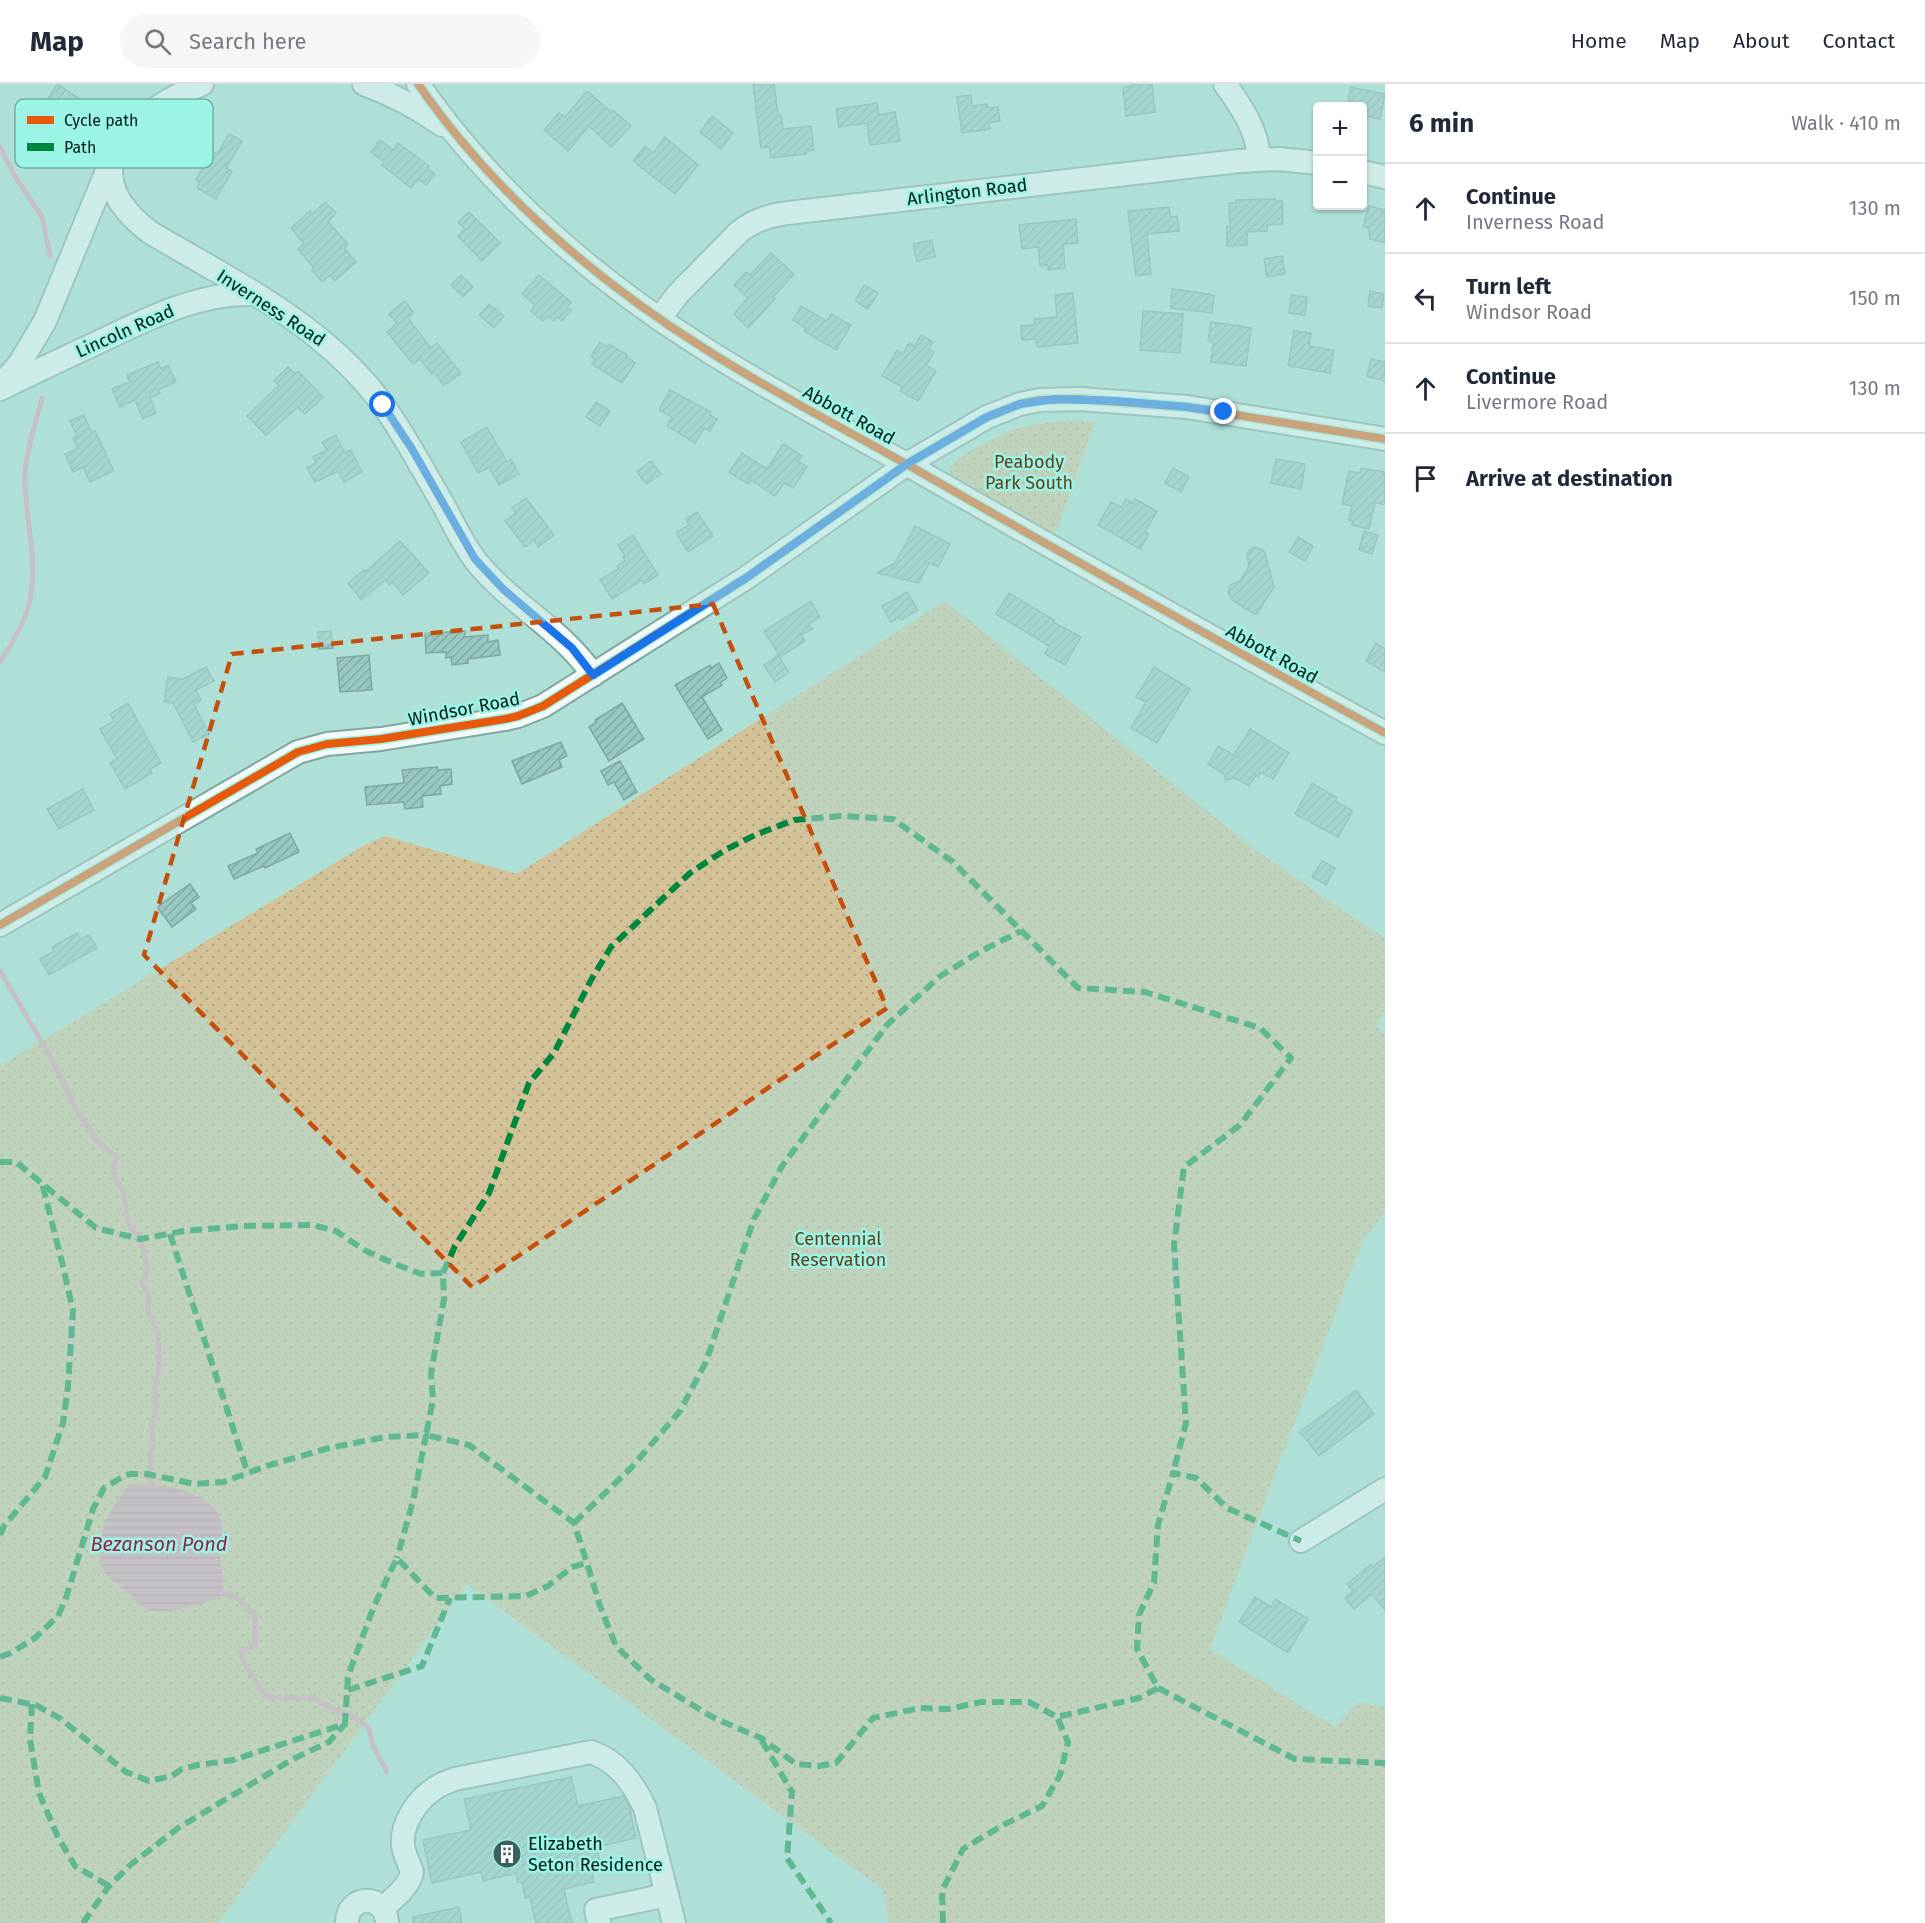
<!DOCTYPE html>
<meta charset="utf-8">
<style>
:root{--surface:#fff;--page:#f6f6f7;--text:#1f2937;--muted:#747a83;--line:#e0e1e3}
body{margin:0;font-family:"Fira Sans",sans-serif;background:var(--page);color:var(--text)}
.controls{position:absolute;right:18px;top:18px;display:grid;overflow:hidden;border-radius:6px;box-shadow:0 2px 4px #0004}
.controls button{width:54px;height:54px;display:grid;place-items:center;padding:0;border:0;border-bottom:2px solid var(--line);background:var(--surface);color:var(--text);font:30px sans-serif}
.stop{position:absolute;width:18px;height:18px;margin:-14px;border:4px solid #1a73e8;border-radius:50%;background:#fff}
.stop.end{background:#1a73e8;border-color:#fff;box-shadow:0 2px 6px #0008}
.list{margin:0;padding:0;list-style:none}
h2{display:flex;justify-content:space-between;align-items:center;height:78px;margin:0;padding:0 24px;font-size:26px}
h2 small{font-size:20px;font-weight:400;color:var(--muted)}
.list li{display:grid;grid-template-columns:39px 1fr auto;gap:18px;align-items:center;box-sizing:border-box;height:90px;padding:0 24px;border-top:2px solid var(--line)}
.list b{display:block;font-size:22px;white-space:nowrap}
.list p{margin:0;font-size:20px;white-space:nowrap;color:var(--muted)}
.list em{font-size:20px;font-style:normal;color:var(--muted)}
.icon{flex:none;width:33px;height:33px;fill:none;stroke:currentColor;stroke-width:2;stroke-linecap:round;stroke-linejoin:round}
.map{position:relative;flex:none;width:1385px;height:1839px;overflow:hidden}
header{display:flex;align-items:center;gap:36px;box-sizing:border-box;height:84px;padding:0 30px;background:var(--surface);border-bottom:2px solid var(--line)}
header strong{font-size:28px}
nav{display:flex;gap:33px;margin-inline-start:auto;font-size:21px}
.search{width:420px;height:54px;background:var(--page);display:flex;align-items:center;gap:15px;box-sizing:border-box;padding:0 21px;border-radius:33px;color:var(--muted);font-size:22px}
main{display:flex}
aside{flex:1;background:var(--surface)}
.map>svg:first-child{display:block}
.park{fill:url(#park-dots)}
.water{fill:url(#water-rules)}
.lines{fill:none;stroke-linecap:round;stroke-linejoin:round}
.stream{stroke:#e198af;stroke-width:5}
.building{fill:url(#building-hatch);stroke:#80a7a1;stroke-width:1.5}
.minor-casing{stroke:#80a7a1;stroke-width:26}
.minor{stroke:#f3faf9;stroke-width:22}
.quiet{stroke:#00873e;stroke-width:6;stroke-dasharray:12 6;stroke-linecap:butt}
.cycleway-casing{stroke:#9bf4e6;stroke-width:11}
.cycleway{stroke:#e8590c;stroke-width:8}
.route{stroke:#1a73e8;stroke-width:8}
.marked{fill:none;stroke:#c5500e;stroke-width:4.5;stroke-dasharray:12 8;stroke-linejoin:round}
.labels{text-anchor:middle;stroke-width:5;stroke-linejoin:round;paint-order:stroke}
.street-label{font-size:18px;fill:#001b17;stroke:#9bf4e6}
.park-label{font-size:18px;fill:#664019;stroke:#9bf4e6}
.poi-label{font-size:18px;fill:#001b17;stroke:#9bf4e6;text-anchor:start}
.water-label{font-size:20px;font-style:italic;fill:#94244d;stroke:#9bf4e6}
.key{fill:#9bf4e6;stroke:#6cb3a8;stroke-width:1.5}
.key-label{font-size:16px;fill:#001b17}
</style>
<header>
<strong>Map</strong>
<div class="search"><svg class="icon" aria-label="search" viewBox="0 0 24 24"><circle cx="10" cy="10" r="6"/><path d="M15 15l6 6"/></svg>Search here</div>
<nav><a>Home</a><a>Map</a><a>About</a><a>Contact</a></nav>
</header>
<main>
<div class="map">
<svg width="1385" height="1839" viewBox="0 0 1385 1839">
<defs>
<pattern id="park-dots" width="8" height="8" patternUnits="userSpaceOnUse" patternTransform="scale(1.5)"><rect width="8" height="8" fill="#d3c197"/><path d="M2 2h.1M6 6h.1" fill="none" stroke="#b3a581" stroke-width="1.8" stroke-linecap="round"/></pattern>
<pattern id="water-rules" width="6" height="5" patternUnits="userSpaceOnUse" patternTransform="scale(1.5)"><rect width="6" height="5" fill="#e198af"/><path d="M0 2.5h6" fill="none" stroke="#bf8296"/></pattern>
<pattern id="building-hatch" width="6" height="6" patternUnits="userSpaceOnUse" patternTransform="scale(1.5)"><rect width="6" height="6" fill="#97c8c1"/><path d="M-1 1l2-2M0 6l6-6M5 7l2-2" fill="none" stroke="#80aba5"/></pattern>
</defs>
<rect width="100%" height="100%" fill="#afe0d8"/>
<!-- park -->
<g class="park">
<path d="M1069,337L1095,338L1054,453L953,396C951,391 949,388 951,383C957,371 1008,347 1022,343C1037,339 1053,338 1069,337Z"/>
<path d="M945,517L1252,763L1332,819L1385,854V927L1376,943L1385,950V1128L1363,1156L1210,1565L1335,1643L1358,1618L1385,1623V1839H889L883,1806L467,1500L218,1839H0V982L363,762L385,752L517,790Z"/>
</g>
<!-- water -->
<path class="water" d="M147,1400C170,1402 210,1409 220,1434C224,1444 220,1456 220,1467C220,1485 225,1493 221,1513C208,1519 162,1531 149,1526C141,1523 133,1513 127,1508C118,1501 105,1493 102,1482C93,1451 111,1424 129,1401Z"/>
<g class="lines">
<!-- stream -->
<g class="stream">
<path d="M0,63L16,94L42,133L50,172"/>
<path d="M0,578C11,560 24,541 29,520C40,478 24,434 25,391C26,366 36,339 42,314"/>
<path d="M0,887L49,970L77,1027L98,1058L117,1073C110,1092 115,1092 123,1108C125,1114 126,1131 129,1140C131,1147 137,1147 140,1154C141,1156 147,1183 147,1186C147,1190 144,1195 143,1199L149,1213L148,1229L158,1249L159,1282L155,1303L156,1321L152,1340L153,1359L150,1378V1393L152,1402"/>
<path d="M222,1509L236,1513L255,1532V1561L240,1569L247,1584L266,1612L282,1614H313L338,1627L354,1633L369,1644L373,1662L387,1688"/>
</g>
</g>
<!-- building -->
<g class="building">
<path d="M57,0L83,17L65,43L59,39L53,48L40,39L20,44L16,29L44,21Z"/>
<path d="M753,0H774L778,31H781L783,45L811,42L814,66L806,67V70L771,74L769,63L761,64Z"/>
<path d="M1132,0H1152L1155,28L1126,32L1123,4L1132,2Z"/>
<path d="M1351,3L1385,10L1380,35L1362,31V22H1347Z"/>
<path d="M587,7L611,28L613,26L631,42L611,63L589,42L568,67L544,46L559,29L565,33Z"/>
<path d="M971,11L972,22L987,20L988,24L998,23L1000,37L989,39L990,45L962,49L957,13Z"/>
<path d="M877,19L879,31L895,28L900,57L870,61L867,39L839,43L836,25Z"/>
<path d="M712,32L733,49L721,65L700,48Z"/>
<path d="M229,50L242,57L226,84L232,87L216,115L197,104L200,98L196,96L212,67L217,70Z"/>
<path d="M665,53L698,81L675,110L633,77L645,62L653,69Z"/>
<path d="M380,56L393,66L398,59L429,82L427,84L435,90L426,101L418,95L411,104L382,81L384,78L371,68Z"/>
<path d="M1275,115V117H1282L1283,140L1267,141V147L1247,148V161L1227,162V143H1230L1229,119H1236V116Z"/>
<path d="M325,118L336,129L328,138L348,160L344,164L356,178L335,197L330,191L322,198L312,186L314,184L298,165L304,160L291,144L310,127L313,130Z"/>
<path d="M1369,122L1385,126V159L1370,155L1368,143H1363Z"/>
<path d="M1169,123L1170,133L1177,132L1179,147L1147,150L1151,190L1136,192L1128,127Z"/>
<path d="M469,128L500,159L482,177L458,152L465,145L458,138Z"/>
<path d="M1076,135L1078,159L1063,160L1065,184L1048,186V181L1040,182L1038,163L1022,165L1019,141Z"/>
<path d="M932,156L935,173L917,177L913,160Z"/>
<path d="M771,169L794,190L773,213L775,215L748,244L734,230L748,214L734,201L746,188L750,191Z"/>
<path d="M1282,172L1285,190L1267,193L1264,175Z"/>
<path d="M461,191L473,203L463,213L451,201Z"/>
<path d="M539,191L571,218L567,223L571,226L562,237L557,233L554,237L548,232L543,237L531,227L535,221L522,210Z"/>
<path d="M864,201L878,209L868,225L855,217Z"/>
<path d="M1172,205L1214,211L1212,229L1171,224Z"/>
<path d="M1370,207L1384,210L1382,224L1368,222Z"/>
<path d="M1073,209L1078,259L1037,263L1036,255L1022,256L1021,242L1034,241V235L1057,233L1055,211Z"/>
<path d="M1291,211L1307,213L1305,231L1289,229Z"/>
<path d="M405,217L414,229L408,234L431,264L437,259L461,289L446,300L445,299L443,301L434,288L432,290L420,275L413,280L387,248L397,239L389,230Z"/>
<path d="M489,220L504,232L494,244L479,231Z"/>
<path d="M801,222L827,237L831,230L851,241L836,266L804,247L806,244L793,236Z"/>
<path d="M1143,227L1183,230L1180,269L1140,266Z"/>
<path d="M1211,238L1251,244L1246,282L1211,278L1213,258L1208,257Z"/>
<path d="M1294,247L1311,249L1309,262L1334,266L1330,289L1288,282Z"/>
<path d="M921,251L933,258L929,265L934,268L926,281L936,287L918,317L900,307L902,303L882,292L897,266L903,270L909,259L915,262Z"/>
<path d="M600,258L607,263L609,260L627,271L626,272L635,279L622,299L592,280L595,275L591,272Z"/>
<path d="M1371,275L1385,278V297L1367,292Z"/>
<path d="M158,278L161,285L168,281L176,298L158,306L160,309L150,314L156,329L143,335L135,316L120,323L112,305L130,298L127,291Z"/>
<path d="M288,283L295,290L298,287L323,313L305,330L298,323L266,351L247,332L279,301L274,297Z"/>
<path d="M670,306L711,328L710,331L717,335L710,347L704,344L695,359L667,342L672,333L659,326Z"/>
<path d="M596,318L610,327L600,342L586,333Z"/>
<path d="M84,331L92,349L95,347L114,387L90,398L83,383L73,388L65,370L78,364L73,354L77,352L70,337Z"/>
<path d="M487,343L507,378L511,375L519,390L499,401L489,383L478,389L461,358Z"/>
<path d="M336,351L345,369L351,366L362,388L344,398L338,387L315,398L307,384L316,379L313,373L327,366L322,358Z"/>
<path d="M783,360L802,372L798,377L807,383L793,404L784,399L775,412L751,396L748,400L729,388L742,369L767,385Z"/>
<path d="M1276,375L1305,380L1301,405L1271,399Z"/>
<path d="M651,377L661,390L646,400L637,388Z"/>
<path d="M1173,384L1189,393L1181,408L1165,399Z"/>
<path d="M1361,384L1385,388V421L1375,418L1369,445L1352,441L1353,437L1349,436L1352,422L1342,420L1349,387L1360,389Z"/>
<path d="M526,414L554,451L538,463L534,456L525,463L505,437L516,429L512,424Z"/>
<path d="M1126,415L1133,419L1135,415L1157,427L1145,448L1149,450L1140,465L1098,441L1111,418L1121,423Z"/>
<path d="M697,428L713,452L688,468L676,449L689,441L686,435Z"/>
<path d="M915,442L950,460L938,483L929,479L919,499L877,489L895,479Z"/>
<path d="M1364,447L1378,451L1372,470L1359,466Z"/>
<path d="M633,451L658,491L644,500L642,496L612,515L600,496L618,485L617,482L625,477L623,473L625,472L618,461Z"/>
<path d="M1298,453L1313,462L1305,477L1289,468Z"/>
<path d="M400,457L429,489L403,511L392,498L389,501L386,496L361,516L348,499L364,486L365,488Z"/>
<path d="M1253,463L1262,465L1265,469L1274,503L1256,531L1233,517L1228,508L1230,501L1240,497L1249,482L1247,469Z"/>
<path d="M907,508L918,526L901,536L899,533L891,538L882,522Z"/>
<path d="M1009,509L1054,536L1053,538L1081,553L1065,581L1045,570L1049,562L996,530Z"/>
<path d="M811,517L820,533L809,540L812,545L801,551L805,557L780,573L764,547Z"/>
<path d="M331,547L333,564L319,565L318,548Z"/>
<path d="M465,547V553L488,551V558L498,556L500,571L468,575V579L452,581L451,573L446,574V568L426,569L425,549Z"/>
<path d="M1376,559L1385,565V588L1366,577Z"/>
<path d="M369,571L372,606L340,608L337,574Z"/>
<path d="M778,571L789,588L775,598L764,581Z"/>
<path d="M719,579L727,594L720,599L722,601L702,613L722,646L708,655L675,601L710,581L711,584Z"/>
<path d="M206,583L214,597L196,606L201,616L194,620L209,650L193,658L173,619L164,618L168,593L183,595Z"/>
<path d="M1154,583L1190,605L1157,659L1131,644L1146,618L1136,613Z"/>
<path d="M128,619L161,679L150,685L152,689L125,705L110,679L117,675L100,645L114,637L110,630Z"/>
<path d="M622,619L644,655L609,677L589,643L596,638L595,636Z"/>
<path d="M1250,645L1289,669L1273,695L1261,688L1258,693L1256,691L1249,702L1235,694L1225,696L1224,690L1208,680L1218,662L1234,671Z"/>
<path d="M561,658L567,672L559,676L562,683L522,700L512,677Z"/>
<path d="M620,677L637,708L624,716L614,698L608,701L601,687Z"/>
<path d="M437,683L438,686L451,685L452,700L440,702L441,710L422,712L423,723L405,725L404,718L367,721L365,703L404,699L402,686Z"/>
<path d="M1312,699L1337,714L1335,717L1353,727L1338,753L1295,730Z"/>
<path d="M83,705L94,726L59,745L47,725Z"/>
<path d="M290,749L299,768L265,784L264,782L234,795L228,782L258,769L256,765Z"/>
<path d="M1322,777L1335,784L1326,801L1312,793Z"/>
<path d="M190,800L199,813L191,819L196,825L172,843L157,823Z"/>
<path d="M77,849L81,856L89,851L97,864L49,891L40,875L54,867L52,863Z"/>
<path d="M1356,1306L1374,1330L1319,1372L1300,1348Z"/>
<path d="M1385,1473V1526L1372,1510L1354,1525L1345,1514L1353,1507L1347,1500L1371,1480L1373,1483Z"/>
<path d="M1255,1513L1271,1523L1275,1515L1308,1535L1288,1569L1239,1538Z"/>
<path d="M571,1693L578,1722L623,1712L629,1721L636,1754L597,1763L601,1784L592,1787L594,1798L564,1805L572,1839H536L530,1813L525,1814L522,1798H518L516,1789L483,1797L481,1788L432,1799L423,1756L471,1746L464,1715Z"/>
<path d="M459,1823L462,1839H413V1833Z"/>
</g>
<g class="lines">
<!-- minor casing -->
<g class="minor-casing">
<g id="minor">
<path d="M202,0C132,29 66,86 151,149C234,198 325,241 383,321C406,353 424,388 444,422C454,441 463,460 476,477C510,520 562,545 593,591"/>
<path d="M364,0C391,10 418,24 442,41"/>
<path d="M418,0C491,106 594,195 702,263C773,309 849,347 922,389C1076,477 1230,564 1385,649"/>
<path d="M1225,0C1241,22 1258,47 1259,75"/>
<path d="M1362,88L1385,93"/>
<path d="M659,235L678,210L739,148C754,136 769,131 788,129L1239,77L1279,75L1318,79"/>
<path d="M1,301L20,279L45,237L109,82"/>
<path d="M0,305C33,289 66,273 99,258C148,234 200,208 255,210"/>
<path d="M0,841L298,668L327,660L381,655L505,635L518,632L543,622L746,494L907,380L987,333L1020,320L1040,316L1080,315L1187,323L1385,355"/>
<path d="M1301,1457L1385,1405"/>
<path d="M383,1824C394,1814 409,1803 412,1788C409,1779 404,1770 403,1761C401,1740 417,1716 434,1705C440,1700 448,1698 455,1695L591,1668C618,1677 633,1699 645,1724L674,1839"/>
<path d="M347,1839C347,1810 385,1809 387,1838"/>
<path d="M599,1839L596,1826L667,1811"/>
</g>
</g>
<!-- minor -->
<use href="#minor" class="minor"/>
<!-- quiet -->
<g class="quiet">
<path d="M0,1078H16L96,1144L140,1155L184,1147L244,1142L313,1141L336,1147L364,1166L395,1180L421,1190L443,1189L444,1215L431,1289L433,1316L426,1351L469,1361L574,1439L587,1479"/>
<path d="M170,1150L248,1390"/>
<path d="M443,1189L455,1162L489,1109L529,999L554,969L591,896L611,863L690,789L725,766L755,751L794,736L841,732L893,735L953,778L1078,904L1145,908L1260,944L1291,974L1240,1041L1184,1083L1174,1161L1186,1339L1173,1389"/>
<path d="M574,1439L631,1384L680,1327L706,1278L754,1135L782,1082L887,941L939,893L981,867L1021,847"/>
<path d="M0,1451L4,1442L45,1393L63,1339L68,1302L73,1227L62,1178L42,1099"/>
<path d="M0,1573L11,1569L35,1554L58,1532L66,1514L93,1425L104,1404L119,1395L130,1390H147L195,1400L223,1398L267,1382L329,1364L385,1353L426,1351L413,1417L397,1474"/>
<path d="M1158,1604L1295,1675L1385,1679"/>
<path d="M348,1606L422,1582L450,1514"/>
<path d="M0,1614L36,1621L61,1635L126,1688L149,1697L172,1692L182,1685L198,1681L233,1676L345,1640L348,1592L374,1522L397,1474L435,1514L526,1512L548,1502L572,1483L587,1479L600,1522L616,1562L650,1595L714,1634L761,1654L796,1680L819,1682L836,1679L873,1634L920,1624L949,1625L981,1618H1029L1057,1633L1139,1614L1158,1604L1137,1565L1139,1531L1154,1498L1158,1441L1173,1389L1196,1394L1227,1424L1301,1457"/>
<path d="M32,1620L30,1655L39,1709L58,1753L75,1782L109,1802"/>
<path d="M762,1657L792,1708L787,1774L831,1839"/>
<path d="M83,1839L109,1802L129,1782L178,1744L293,1675L329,1658L345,1640"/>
<path d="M943,1839L942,1807L963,1765L1003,1741L1042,1722L1060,1691L1068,1658L1057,1633"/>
</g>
<!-- cycleway casing -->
<g class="cycleway-casing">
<g id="cycleway">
<path d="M418,0C491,106 594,195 702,263C773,309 849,347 922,389C1076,477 1230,564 1385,649"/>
<path d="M0,841L298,668L327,660L381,655L505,635L518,632L543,622L746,494L907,380L987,333L1020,320L1040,316L1080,315L1187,323L1385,355"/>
</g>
</g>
<!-- cycleway -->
<use href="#cycleway" class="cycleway"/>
</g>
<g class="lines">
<!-- route -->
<path class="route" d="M383,321L412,365L475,475L503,505L572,564L593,591L746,494L907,380L987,333L1020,320L1055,315L1117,317L1187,323L1224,328"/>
</g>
<!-- marked area -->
<path d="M0 0H1385V1839H0ZM713,520L887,924L472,1203L144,871L232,570Z" fill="#afe0d8" fill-opacity=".55" fill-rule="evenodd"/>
<path class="marked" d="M713,520L887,924L472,1203L144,871L232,570Z"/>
<!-- icons -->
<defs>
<g id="building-disc" transform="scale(1.5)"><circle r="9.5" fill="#3d605b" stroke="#9bf4e6"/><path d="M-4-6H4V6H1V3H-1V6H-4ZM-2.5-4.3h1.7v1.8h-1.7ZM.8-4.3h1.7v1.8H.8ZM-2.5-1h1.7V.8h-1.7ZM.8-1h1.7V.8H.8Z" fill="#fff"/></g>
</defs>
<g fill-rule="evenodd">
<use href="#building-disc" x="507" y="1770"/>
</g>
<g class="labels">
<!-- street labels -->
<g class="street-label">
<text transform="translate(967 108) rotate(-7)" y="6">Arlington Road</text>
<text transform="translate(271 224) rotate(33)" y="6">Inverness Road</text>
<text transform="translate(125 247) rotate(-24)" y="6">Lincoln Road</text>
<text transform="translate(849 331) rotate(29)" y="6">Abbott Road</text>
<text transform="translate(1272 570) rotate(29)" y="6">Abbott Road</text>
<text transform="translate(464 625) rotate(-11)" y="6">Windsor Road</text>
</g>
<!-- park labels -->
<g class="park-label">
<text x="1029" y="384">Peabody<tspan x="1029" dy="21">Park South</tspan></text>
<text x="838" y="1161">Centennial<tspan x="838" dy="21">Reservation</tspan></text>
</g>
<!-- poi labels -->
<g class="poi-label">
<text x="528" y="1766">Elizabeth<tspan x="528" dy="21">Seton Residence</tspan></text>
</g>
<!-- water labels -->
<g class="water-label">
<text x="159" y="1467">Bezanson Pond</text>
</g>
</g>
<!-- legend -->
<rect x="15" y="15" width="198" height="69" rx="9" class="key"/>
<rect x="27" y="32" width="27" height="8" fill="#e8590c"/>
<rect x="27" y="59" width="27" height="8" fill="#00873e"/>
<g class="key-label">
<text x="64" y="42">Cycle path</text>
<text x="64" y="69">Path</text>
</g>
</svg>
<div class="controls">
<button>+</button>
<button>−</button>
</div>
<div class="stop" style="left:383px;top:321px"></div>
<div class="stop end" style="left:1224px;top:328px"></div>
</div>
<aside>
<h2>6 min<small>Walk · 410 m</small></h2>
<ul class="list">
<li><svg class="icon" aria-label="ahead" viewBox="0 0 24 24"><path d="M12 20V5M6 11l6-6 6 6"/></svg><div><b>Continue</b><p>Inverness Road</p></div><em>130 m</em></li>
<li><svg class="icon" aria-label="left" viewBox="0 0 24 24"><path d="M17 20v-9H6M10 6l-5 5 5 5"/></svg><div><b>Turn left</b><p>Windsor Road</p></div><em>150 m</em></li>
<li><svg class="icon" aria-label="ahead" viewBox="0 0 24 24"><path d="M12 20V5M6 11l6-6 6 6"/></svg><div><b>Continue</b><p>Livermore Road</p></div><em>130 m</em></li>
<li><svg class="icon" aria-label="arrive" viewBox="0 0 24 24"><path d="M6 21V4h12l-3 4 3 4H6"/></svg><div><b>Arrive at destination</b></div></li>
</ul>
</aside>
</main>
